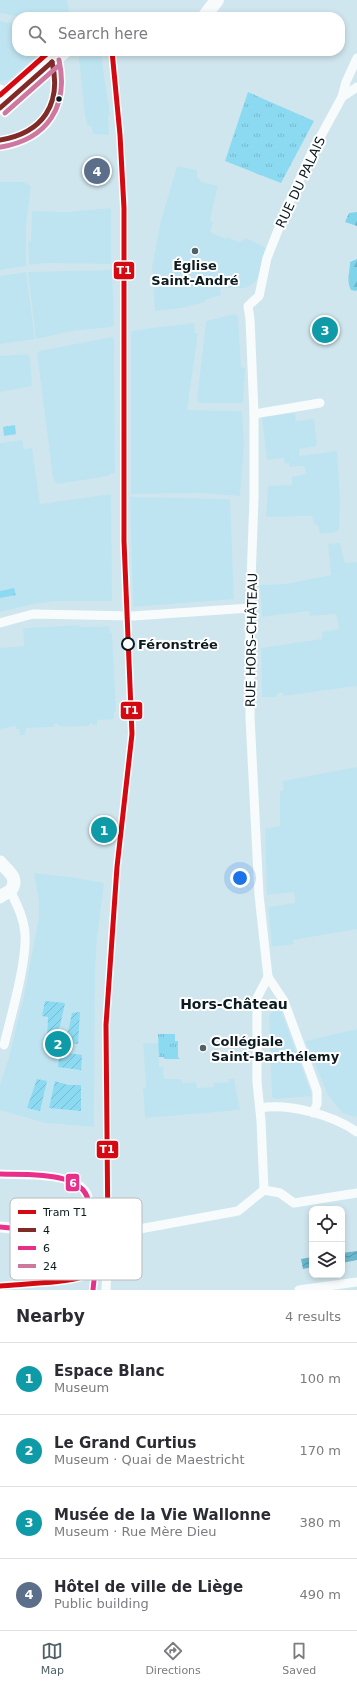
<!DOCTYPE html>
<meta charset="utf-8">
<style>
:root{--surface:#fff;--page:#f2f2f3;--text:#2b2b33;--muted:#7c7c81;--line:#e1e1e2;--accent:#506268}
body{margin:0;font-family:"DejaVu Sans",sans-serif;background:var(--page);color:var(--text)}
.controls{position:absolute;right:12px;bottom:12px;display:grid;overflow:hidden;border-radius:8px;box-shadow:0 2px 6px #0003}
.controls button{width:36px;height:36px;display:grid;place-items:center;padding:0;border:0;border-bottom:1px solid var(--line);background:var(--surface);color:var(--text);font:20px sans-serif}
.you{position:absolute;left:240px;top:878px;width:14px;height:14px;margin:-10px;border:3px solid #fff;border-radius:50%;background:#1a73e8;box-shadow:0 0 0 6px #1a73e833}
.badge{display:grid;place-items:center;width:26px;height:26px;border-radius:50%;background:var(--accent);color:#fff;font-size:13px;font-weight:700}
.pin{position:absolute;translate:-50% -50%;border:2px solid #fff;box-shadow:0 1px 4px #0006}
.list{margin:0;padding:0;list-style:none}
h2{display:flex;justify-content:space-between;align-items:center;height:52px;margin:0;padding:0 16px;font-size:17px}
h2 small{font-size:13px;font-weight:400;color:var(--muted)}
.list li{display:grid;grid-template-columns:26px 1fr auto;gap:12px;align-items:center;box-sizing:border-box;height:72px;padding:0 16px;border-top:1px solid var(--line)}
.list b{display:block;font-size:15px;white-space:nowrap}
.list p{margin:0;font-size:13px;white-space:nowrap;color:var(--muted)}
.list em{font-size:13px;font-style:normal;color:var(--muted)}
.icon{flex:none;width:22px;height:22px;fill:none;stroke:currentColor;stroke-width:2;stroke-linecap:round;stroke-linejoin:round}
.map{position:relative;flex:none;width:357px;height:1290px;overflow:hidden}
.search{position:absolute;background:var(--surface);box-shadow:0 2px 6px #0003;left:12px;right:12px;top:12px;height:44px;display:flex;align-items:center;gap:10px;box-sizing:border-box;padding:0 14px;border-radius:16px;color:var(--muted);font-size:15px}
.sheet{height:340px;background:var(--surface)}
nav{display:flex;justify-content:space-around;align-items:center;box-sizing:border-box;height:56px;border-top:1px solid var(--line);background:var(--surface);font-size:11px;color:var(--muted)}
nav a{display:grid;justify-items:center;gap:2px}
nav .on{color:var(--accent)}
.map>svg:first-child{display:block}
.built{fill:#bfe4f1}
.grass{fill:url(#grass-tufts)}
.forest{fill:url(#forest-firs)}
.garden{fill:url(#garden-furrows)}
.water{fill:url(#water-waves)}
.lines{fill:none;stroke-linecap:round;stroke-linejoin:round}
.minor{stroke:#f8fbfc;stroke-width:9}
.tertiary{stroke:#f8fbfc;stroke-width:11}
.secondary{stroke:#f8fbfc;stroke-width:13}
.primary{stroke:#f8fbfc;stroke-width:14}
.bus-1-casing{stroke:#fff;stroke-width:8}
.bus-2-casing{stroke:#fff;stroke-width:8}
.bus-3-casing{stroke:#fff;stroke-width:8}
.bus-1{stroke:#812b29;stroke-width:5}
.bus-2{stroke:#e8308a;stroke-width:5}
.bus-3{stroke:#ce78a0;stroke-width:5}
.tram-1-casing{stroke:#fff;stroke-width:8}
.tram-1{stroke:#d50911;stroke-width:5}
.bus-dot{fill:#0b1b20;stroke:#fff;stroke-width:1.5}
.poi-dot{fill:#506268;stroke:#fff;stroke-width:1.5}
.stop-dot{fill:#fff;stroke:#0b1b20;stroke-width:2}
.labels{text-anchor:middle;stroke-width:4;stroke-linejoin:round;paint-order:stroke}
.street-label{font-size:13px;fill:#0b1b20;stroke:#fff}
.poi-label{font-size:13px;font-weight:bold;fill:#0b1b20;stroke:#fff}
.stop-label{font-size:13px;font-weight:bold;fill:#0b1b20;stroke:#fff;text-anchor:start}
.neighbourhood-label{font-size:14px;font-weight:bold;fill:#0b1b20;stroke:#fff}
.key{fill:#fff;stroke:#b6bbbc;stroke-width:1}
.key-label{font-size:11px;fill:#0b1b20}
.line-badge{stroke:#fff;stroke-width:1.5}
.badge-label{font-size:11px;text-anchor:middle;font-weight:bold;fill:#fff}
</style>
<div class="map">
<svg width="357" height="1290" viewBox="0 0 357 1290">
<defs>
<pattern id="grass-tufts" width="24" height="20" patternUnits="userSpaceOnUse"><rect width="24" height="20" fill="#8cdaf1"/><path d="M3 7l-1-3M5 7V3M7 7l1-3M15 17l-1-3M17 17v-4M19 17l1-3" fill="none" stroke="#77bace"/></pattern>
<pattern id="forest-firs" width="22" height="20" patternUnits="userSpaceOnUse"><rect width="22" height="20" fill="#7fd4ec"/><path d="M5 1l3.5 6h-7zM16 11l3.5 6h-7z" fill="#6cb5ca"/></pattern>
<pattern id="garden-furrows" width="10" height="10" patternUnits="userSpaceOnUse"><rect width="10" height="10" fill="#8cdaf1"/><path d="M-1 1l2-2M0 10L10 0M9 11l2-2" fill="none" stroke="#77bace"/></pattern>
<pattern id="water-waves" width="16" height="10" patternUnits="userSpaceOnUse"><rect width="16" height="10" fill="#6bb7ce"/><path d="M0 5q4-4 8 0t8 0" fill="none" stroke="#5694a7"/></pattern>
</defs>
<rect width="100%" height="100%" fill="#d0e6ee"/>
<!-- built -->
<g class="built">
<path d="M0,0H67L70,17H21L0,13Z"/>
<path d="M0,21L17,24V51H42L9,80L0,81Z"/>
<path d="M84,51H97L101,55L110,115H108L109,135L93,134L91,126H88L85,116L79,58Z"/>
<path d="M177,166L197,170V177L202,182L218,186L210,219L213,223L210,232L226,239L227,237L239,242L246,238L266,248L257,280L246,288H220L221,295L205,300V302L182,308L155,311L152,267L161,220Z"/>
<path d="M0,182H23L31,186L26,225V266L0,270Z"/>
<path d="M111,208V264L44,263L29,265L28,244L29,241H31L32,211L66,212Z"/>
<path d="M112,270L114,325L112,327L72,331L36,339L28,272Z"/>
<path d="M26,272L35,339L0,344V276Z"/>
<path d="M234,314L238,317L241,367L245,368L243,403H200L197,400L206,321Z"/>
<path d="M194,323L195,333H198L187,410L242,411L244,444L240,496L201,493L131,494V333L132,331L151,328Z"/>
<path d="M111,337L114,339L115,473L109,474V476L57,484L53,478L37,353L39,351Z"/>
<path d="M27,354L30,357L32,386L0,392V356Z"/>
<path d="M295,413L296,421L314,419L317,446L299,449V456L337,451L340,500L339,528L337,532L320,534L318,525L314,524L312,516L266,517L268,486L292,485V477L306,474L304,466L290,467L289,463L285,464L284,458L267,460L262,417Z"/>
<path d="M22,440L24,449L32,448L40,504L111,494L112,601H56L33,604L0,612V443Z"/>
<path d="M130,497L230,499L234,599L133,607Z"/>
<path d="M340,543L345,563L357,562V689L356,686L291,695L283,696V693H277V697H262L261,648L322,639V632L339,629L336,614L310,616L309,611L262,617L260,585L286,584L331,575L328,544Z"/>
<path d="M79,625L80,627L109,626L110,633H112L116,711L114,712V719L97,720V725H93L91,723L88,726L61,727L56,723L52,727L26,728L25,735H20L19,729H16V726L0,729V648L24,646L23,628Z"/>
<path d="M357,767V929L293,940L294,944L272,947L268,907L295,903L294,892L267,895L265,829L280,826V791L284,790L282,781Z"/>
<path d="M34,873L71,877L104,883L97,938L95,970L94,1127L45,1123L0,1110V1085L9,1057L24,996L39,917V902Z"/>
<path d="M279,1005L312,1096L276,1099L272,1097L269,1015Z"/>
<path d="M357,1029V1116L354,1117L343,1113L337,1107L328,1095L305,1041Z"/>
<path d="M143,1043H159V1067H163L164,1079H182V1083L196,1082L197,1088L214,1087L213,1083L229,1082V1079H234L240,1110L145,1118L143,1088L146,1087Z"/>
</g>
<!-- grass -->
<g class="grass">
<path d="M248,92L314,121L281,183L225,161Z"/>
<path d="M15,425L16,434L4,436L3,427Z"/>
<path d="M14,588L16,595L0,598V591Z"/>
<path d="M158,1034H175V1041H178V1057L180,1059H165L163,1057H159Z"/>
</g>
<!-- forest -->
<g class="forest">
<path d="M357,212V226L345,222L349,213Z"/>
<path d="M357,259V290L356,291L351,290C346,281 350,272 350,262Z"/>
</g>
<!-- garden -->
<g class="garden">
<path d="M45,1001L65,1003L60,1026L53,1040H47L48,1017L42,1016Z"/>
<path d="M80,1012L78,1044L62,1043L69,1028L72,1013Z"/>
<path d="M60,1052L82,1055L81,1070L58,1067Z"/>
<path d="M37,1079L47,1081L40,1111L27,1108Z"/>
<path d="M55,1081L68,1085H81V1111L49,1108Z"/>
</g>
<!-- water -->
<g class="water">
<path d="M357,1251V1260L342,1263V1253Z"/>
<path d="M312,1257V1267L303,1269L301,1259Z"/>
</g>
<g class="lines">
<!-- minor -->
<g class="minor">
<path d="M0,89L10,99"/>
<path d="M342,97L357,87"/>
<path d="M254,414L320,403"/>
<path d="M0,623L33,614L133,616L250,608"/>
<path d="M268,977L284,1001L317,1091V1104L313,1113"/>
<path d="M4,1045C11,1016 27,962 25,934C24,918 17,905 10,890"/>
<path d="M260,1108C289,1103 333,1115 357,1132"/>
<path d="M0,1174C25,1176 98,1168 88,1212C85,1222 77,1230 67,1232"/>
<path d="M264,1190L261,1121L257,1082V998L268,977L259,895L250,717V608L254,498V414L250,319L248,306L259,296L267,258L286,210L310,156L342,97L346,82L357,58"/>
<path d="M67,1233L112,1234L238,1211L264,1190L280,1193L294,1203L357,1193"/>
<path d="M106,1290C107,1264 107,1250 128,1232"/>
<path d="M299,1290L357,1282"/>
</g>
<!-- tertiary -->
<path class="tertiary" d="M0,1227L67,1233"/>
<!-- secondary -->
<path class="secondary" d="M0,862C6,870 20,877 11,890C8,893 3,894 0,897"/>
<!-- primary -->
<g class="primary">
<path d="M204,17L217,0"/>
<path d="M0,108L65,51"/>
</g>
<!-- bus-1 casing -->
<g class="bus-1-casing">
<g id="bus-1">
<path d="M0,108L52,62"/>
<path d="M0,140C43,133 62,104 52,62"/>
</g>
</g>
<!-- bus-2 casing -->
<g class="bus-2-casing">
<g id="bus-2">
<path d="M0,1174C26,1175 96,1169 88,1212C86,1223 75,1230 64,1233L0,1227"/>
<path d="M43,1231C60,1233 92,1234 95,1256C96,1267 94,1279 93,1290"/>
</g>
</g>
<!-- bus-3 casing -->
<g class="bus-3-casing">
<g id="bus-3">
<path d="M5,113L57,67"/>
<path d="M1,147C48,139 69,106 59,60"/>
</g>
</g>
<!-- bus-1 -->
<use href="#bus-1" class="bus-1"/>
<!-- bus-2 -->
<use href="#bus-2" class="bus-2"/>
<!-- bus-3 -->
<use href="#bus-3" class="bus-3"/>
<!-- tram-1 casing -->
<g class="tram-1-casing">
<g id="tram-1">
<path d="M0,95L50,51"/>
<path d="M0,1286C17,1284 71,1283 84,1276C97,1269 103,1254 108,1241L106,1025L117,867L132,734L124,541V208L120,135L112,51"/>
</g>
</g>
<!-- tram-1 -->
<use href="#tram-1" class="tram-1"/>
</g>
<!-- markers -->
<circle class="bus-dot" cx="59" cy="99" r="3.5"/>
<g class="poi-dot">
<circle cx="195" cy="251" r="4"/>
<circle cx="203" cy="1048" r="4"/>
</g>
<circle class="stop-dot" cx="128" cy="644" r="6"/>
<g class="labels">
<!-- street labels -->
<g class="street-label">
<text transform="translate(300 182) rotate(-65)" y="5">RUE DU PALAIS</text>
<text transform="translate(251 640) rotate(-89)" y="5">RUE HORS-CHÂTEAU</text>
</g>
<!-- poi labels -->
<g class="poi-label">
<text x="195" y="270">Église<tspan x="195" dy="15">Saint-André</tspan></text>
<text x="211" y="1046" text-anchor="start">Collégiale<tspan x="211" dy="15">Saint-Barthélemy</tspan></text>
</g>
<!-- stop labels -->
<g class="stop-label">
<text x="138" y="649">Féronstrée</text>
</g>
<!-- neighbourhood labels -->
<g class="neighbourhood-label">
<text x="234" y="1009">Hors-Château</text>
</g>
</g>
<!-- legend -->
<rect x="10" y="1198" width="132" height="82" rx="6" class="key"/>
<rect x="18" y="1210" width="18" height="4" fill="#d50911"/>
<rect x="18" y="1228" width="18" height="4" fill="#812b29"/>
<rect x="18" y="1246" width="18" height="4" fill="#e8308a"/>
<rect x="18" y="1264" width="18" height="4" fill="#ce78a0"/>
<g class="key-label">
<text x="43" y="1216">Tram T1</text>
<text x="43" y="1234">4</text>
<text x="43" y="1252">6</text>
<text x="43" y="1270">24</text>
</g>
<g class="line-badge">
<rect x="113" y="261" width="22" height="19" rx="4" fill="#d50911"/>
<rect x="120" y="701" width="23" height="19" rx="4" fill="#d50911"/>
<rect x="96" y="1140" width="23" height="19" rx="4" fill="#d50911"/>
<rect x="65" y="1173" width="15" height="19" rx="4" fill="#e8308a"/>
</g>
<g class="badge-label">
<text x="124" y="274">T1</text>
<text x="131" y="714">T1</text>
<text x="107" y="1153">T1</text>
<text x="73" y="1187">6</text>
</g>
</svg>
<div class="controls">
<button><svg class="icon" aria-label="locate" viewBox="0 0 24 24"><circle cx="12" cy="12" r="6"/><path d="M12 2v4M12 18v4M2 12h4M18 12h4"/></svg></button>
<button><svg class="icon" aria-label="layers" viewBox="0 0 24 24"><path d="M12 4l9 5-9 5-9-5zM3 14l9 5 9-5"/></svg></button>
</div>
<div class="you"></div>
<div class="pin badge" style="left:104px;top:830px;background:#0f9aa8">1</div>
<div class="pin badge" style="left:58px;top:1044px;background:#0f9aa8">2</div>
<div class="pin badge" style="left:325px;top:330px;background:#0f9aa8">3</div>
<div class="pin badge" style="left:97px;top:171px;background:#5c6f8a">4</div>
<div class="search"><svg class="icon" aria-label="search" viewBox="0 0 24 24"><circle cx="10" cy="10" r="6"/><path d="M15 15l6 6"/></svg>Search here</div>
</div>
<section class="sheet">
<h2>Nearby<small>4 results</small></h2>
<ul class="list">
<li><span class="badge" style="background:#0f9aa8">1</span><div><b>Espace Blanc</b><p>Museum</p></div><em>100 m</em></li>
<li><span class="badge" style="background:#0f9aa8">2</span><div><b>Le Grand Curtius</b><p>Museum · Quai de Maestricht</p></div><em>170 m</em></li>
<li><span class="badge" style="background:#0f9aa8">3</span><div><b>Musée de la Vie Wallonne</b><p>Museum · Rue Mère Dieu</p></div><em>380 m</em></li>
<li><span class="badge" style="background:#5c6f8a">4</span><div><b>Hôtel de ville de Liège</b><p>Public building</p></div><em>490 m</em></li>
</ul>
</section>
<nav>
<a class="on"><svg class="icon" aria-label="map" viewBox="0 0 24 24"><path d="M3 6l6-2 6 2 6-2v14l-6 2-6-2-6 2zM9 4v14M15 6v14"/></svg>Map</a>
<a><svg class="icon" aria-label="directions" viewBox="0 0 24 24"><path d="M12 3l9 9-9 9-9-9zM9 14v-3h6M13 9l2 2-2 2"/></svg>Directions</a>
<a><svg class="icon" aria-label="saved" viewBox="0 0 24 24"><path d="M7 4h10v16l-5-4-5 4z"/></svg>Saved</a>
</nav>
